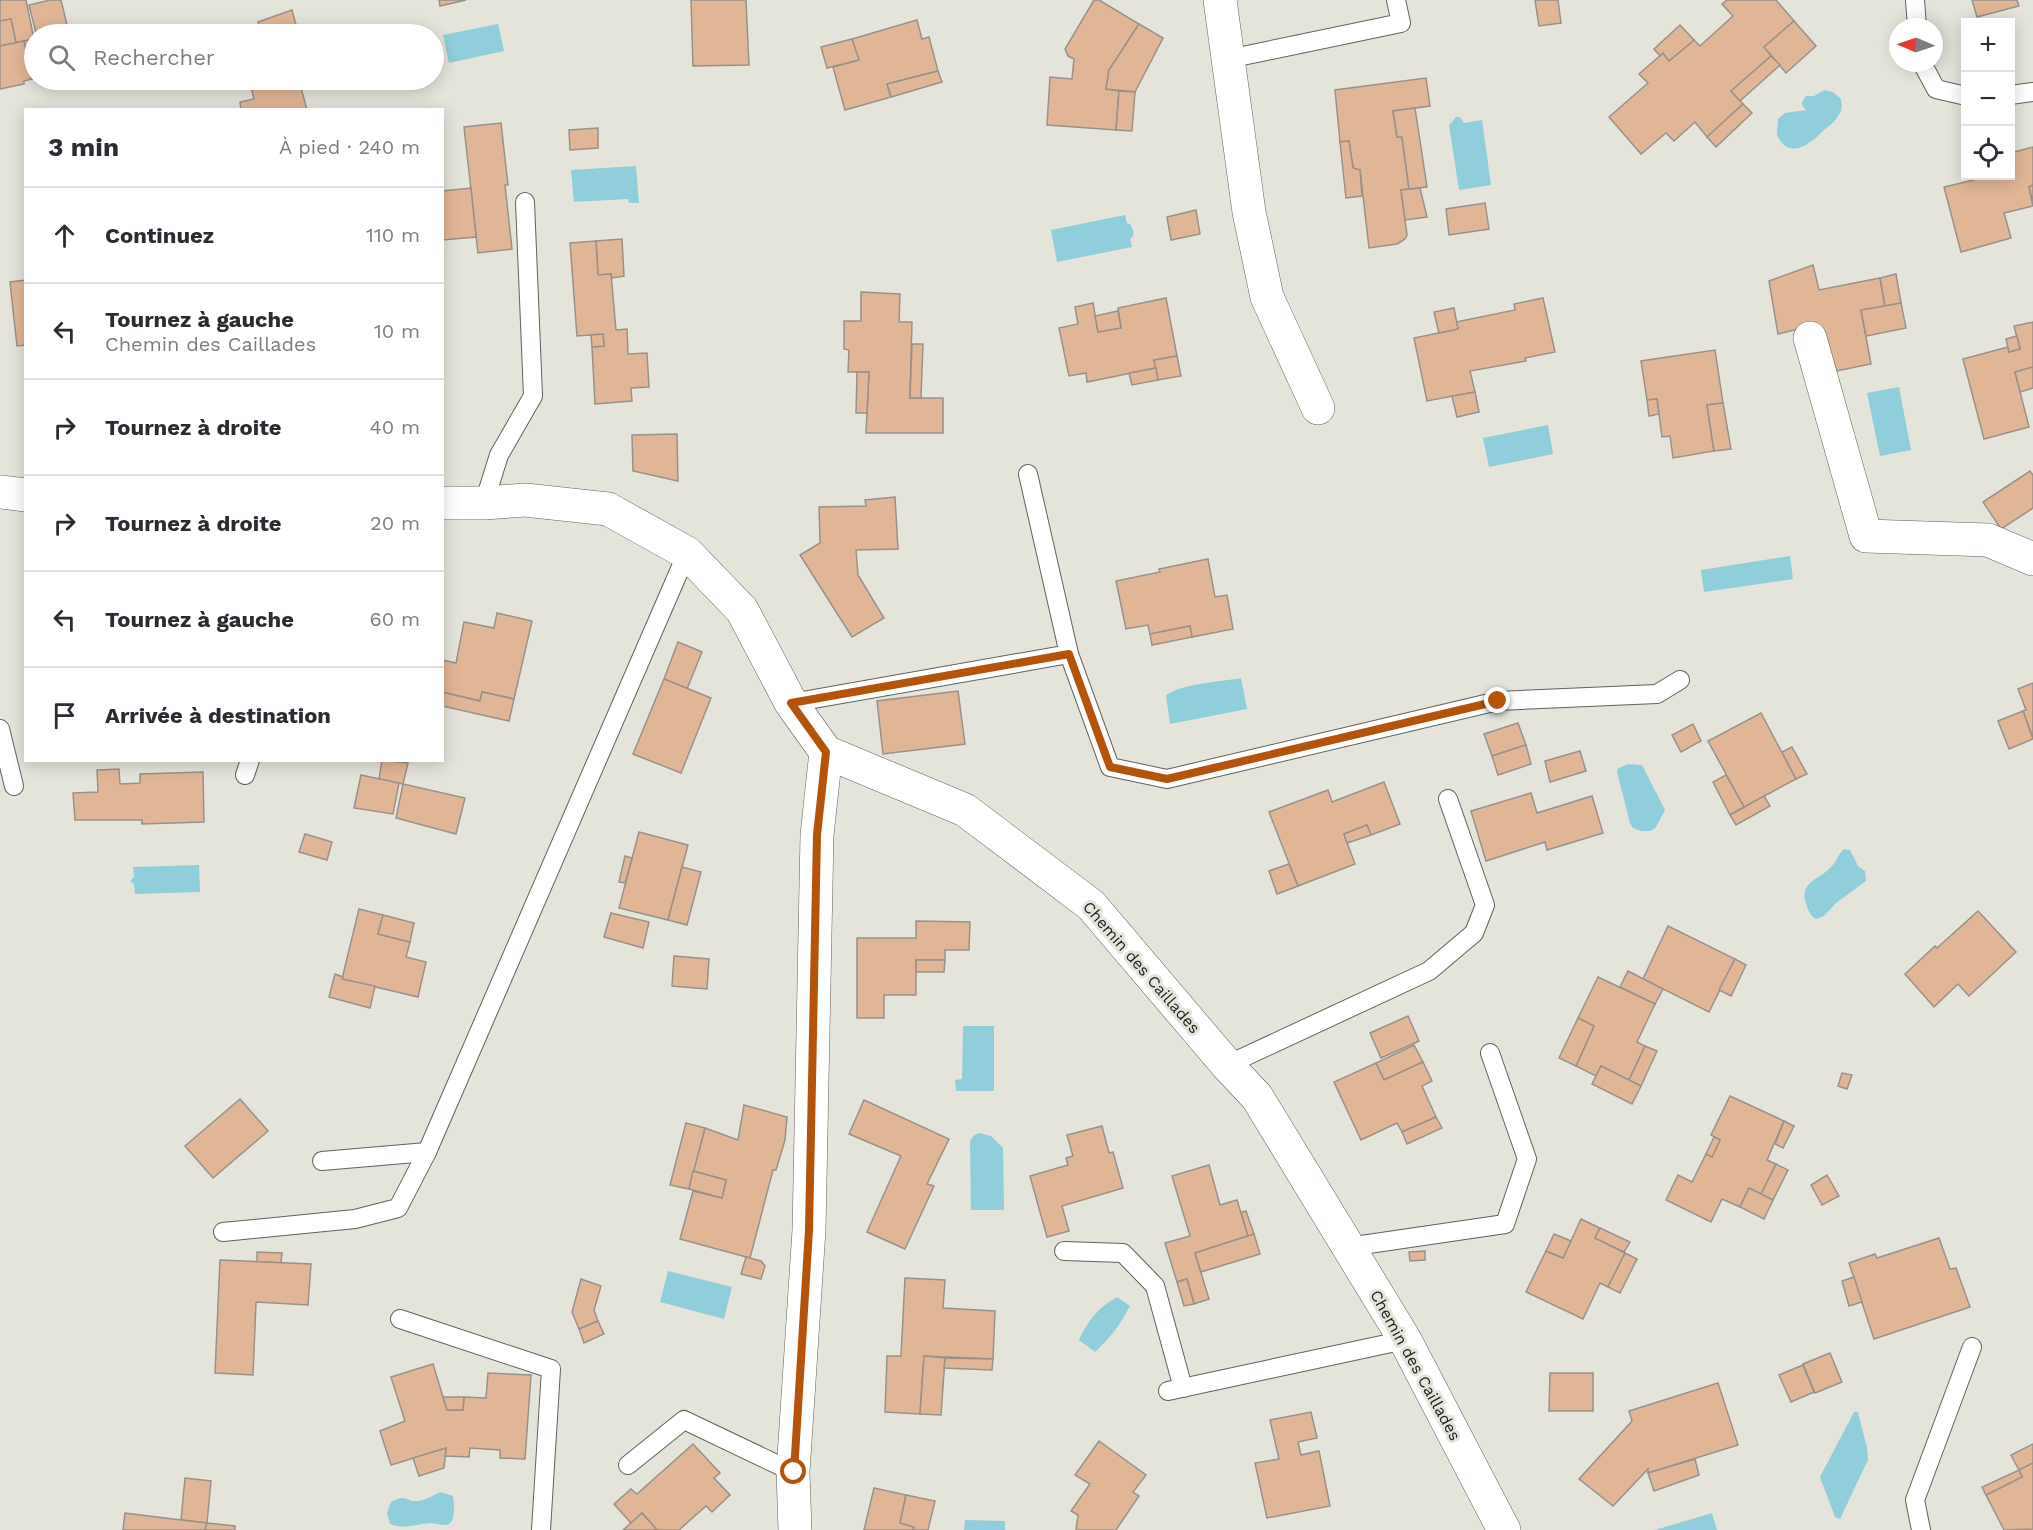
<!DOCTYPE html>
<html lang="fr">
<meta charset="utf-8">
<style>
:root{--surface:#fff;--page:#f2f2f3;--text:#2b2b33;--muted:#7c7c81;--line:#e1e1e2}
body{margin:0;font-family:"Work Sans",sans-serif;background:var(--page);color:var(--text)}
.controls{position:absolute;right:18px;top:18px;display:grid;overflow:hidden;border-radius:0px;box-shadow:0 3px 15px #0003}
.controls button{width:54px;height:54px;display:grid;place-items:center;padding:0;border:0;border-bottom:2px solid var(--line);background:var(--surface);color:var(--text);font:30px sans-serif}
.compass{position:absolute;left:1889px;top:18px;width:54px;height:54px;border-radius:50%;background:var(--surface);box-shadow:0 3px 15px #0003;rotate:272deg}
.stop{position:absolute;width:18px;height:18px;margin:-14px;border:4px solid #b45309;border-radius:50%;background:#fff}
.stop.end{background:#b45309;border-color:#fff;box-shadow:0 2px 6px #0008}
.list{margin:0;padding:0;list-style:none}
h2{display:flex;justify-content:space-between;align-items:center;height:78px;margin:0;padding:0 24px;font-size:26px}
h2 small{font-size:20px;font-weight:400;color:var(--muted)}
.list li{display:grid;grid-template-columns:39px 1fr auto;gap:18px;align-items:center;box-sizing:border-box;height:96px;padding:0 24px;border-top:2px solid var(--line)}
.list b{display:block;font-size:22px;white-space:nowrap}
.list p{margin:0;font-size:20px;white-space:nowrap;color:var(--muted)}
.list em{font-size:20px;font-style:normal;color:var(--muted)}
.icon{flex:none;width:33px;height:33px;fill:none;stroke:currentColor;stroke-width:2;stroke-linecap:round;stroke-linejoin:round}
.map{position:relative;flex:none;width:2033px;height:1530px;overflow:hidden}
.search{position:absolute;background:var(--surface);box-shadow:0 3px 15px #0003;left:24px;top:24px;width:420px;height:66px;display:flex;align-items:center;gap:15px;box-sizing:border-box;padding:0 21px;border-radius:33px;color:var(--muted);font-size:22px}
.panel{position:absolute;background:var(--surface);box-shadow:0 3px 15px #0003;left:24px;top:108px;width:420px;height:654px;border-radius:0px}
.map>svg:first-child{display:block}
.water{fill:#8fceda}
.building{fill:#e1b696;stroke:#98918c;stroke-width:1.5}
.lines{fill:none;stroke-linecap:round;stroke-linejoin:round}
.service-casing{stroke:#62615a;stroke-width:20}
.minor-casing{stroke:#62615a;stroke-width:34}
.service{stroke:#fff;stroke-width:18}
.minor{stroke:#fff;stroke-width:33}
.route{stroke:#b45309;stroke-width:8}
.labels{text-anchor:middle;stroke-width:6;stroke-linejoin:round;paint-order:stroke}
.street-label{font-size:16px;fill:#21201d;stroke:#e5e4db}
</style>
<div class="map">
<svg width="2033" height="1530" viewBox="0 0 2033 1530">
<rect width="100%" height="100%" fill="#e5e4db"/>
<!-- water -->
<g class="water">
<path d="M498,24L504,51L449,63L443,35Z"/>
<path d="M1824,90L1833,92L1841,99C1842,105 1842,109 1840,113C1836,121 1829,126 1823,131C1810,144 1789,161 1777,135L1778,119L1785,113L1806,110L1802,105V102L1806,96H1814Z"/>
<path d="M1456,117H1460L1464,123L1482,120L1491,185L1459,190L1449,125Z"/>
<path d="M636,166L639,203H629L628,199L574,202L571,170Z"/>
<path d="M1125,215L1127,223L1130,224C1133,229 1136,236 1130,239L1132,247L1057,262L1051,230Z"/>
<path d="M1899,387L1911,450L1880,456L1867,393Z"/>
<path d="M1548,425L1553,454L1489,467L1483,438Z"/>
<path d="M1790,556L1793,579L1704,592L1701,570Z"/>
<path d="M1241,678L1247,709L1170,724L1166,695C1185,683 1219,682 1241,678Z"/>
<path d="M1628,764L1642,765L1665,810L1656,827L1651,831H1641L1633,828L1630,823L1617,772V769Z"/>
<path d="M1844,849L1850,850L1858,866L1865,871L1866,881L1836,903L1824,916L1816,919C1809,914 1808,910 1806,903C1799,883 1818,880 1830,868C1837,862 1838,854 1844,849Z"/>
<path d="M199,865L200,892L135,894L134,884L130,881L134,877L133,867Z"/>
<path d="M963,1026H994V1091H956L955,1080L962,1079Z"/>
<path d="M980,1133L991,1136L1003,1148L1004,1210H971L970,1141L974,1135Z"/>
<path d="M668,1271L732,1287L724,1319L660,1302Z"/>
<path d="M1117,1297L1130,1306C1120,1325 1110,1338 1095,1352L1079,1340C1087,1321 1099,1307 1117,1297Z"/>
<path d="M1854,1412H1858L1867,1448L1868,1460L1840,1519L1835,1517L1820,1477Z"/>
<path d="M440,1492L453,1496C454,1503 456,1520 449,1524C445,1527 436,1523 430,1523C416,1524 404,1530 390,1524L387,1513L391,1502C407,1493 405,1502 418,1501C426,1500 434,1495 440,1492Z"/>
<path d="M1712,1513L1717,1530H1655Z"/>
<path d="M965,1520L1005,1521V1530H964Z"/>
</g>
<!-- building -->
<g class="building">
<path d="M0,0H26L34,39L16,43L11,19L0,21Z"/>
<path d="M50,0H61L67,25L36,33L29,5Z"/>
<path d="M439,0H466L440,6Z"/>
<path d="M691,0H746L749,65L693,66Z"/>
<path d="M1094,0H1099L1139,24L1109,70L1106,89L1119,91L1116,130L1047,125L1050,77L1072,79L1074,59L1068,56L1065,49Z"/>
<path d="M1535,0H1558L1561,23L1539,26Z"/>
<path d="M1727,0H1776L1794,21L1764,47L1771,56L1731,91L1743,104L1707,137L1695,122L1674,141L1666,133L1641,154L1609,117L1648,83L1639,74L1663,53L1669,61L1694,40L1700,46L1733,16L1722,4Z"/>
<path d="M1972,0H2017L2019,6L1977,17Z"/>
<path d="M292,10L296,25L261,33L258,22Z"/>
<path d="M11,19L16,43L0,46V21Z"/>
<path d="M917,20L922,39L929,37L938,71L887,84L891,97L845,110L833,67L859,60L852,39Z"/>
<path d="M1794,21L1816,46L1786,73L1764,47Z"/>
<path d="M1139,24L1163,38L1135,92L1106,89L1109,70Z"/>
<path d="M296,25L298,34L261,33Z"/>
<path d="M1680,25L1694,40L1669,61L1663,53L1660,56L1654,49Z"/>
<path d="M98,27L99,34H58Z"/>
<path d="M34,39V63L29,64L24,41Z"/>
<path d="M852,39L859,60L827,68L821,47Z"/>
<path d="M24,41L32,79L24,81V84L0,89V46Z"/>
<path d="M1771,56L1780,65L1740,101L1731,91Z"/>
<path d="M34,63V78L32,79L29,64Z"/>
<path d="M938,71L942,82L891,97L887,84Z"/>
<path d="M1426,78L1430,106L1393,111L1397,137H1402L1409,189L1401,190L1407,235L1405,239L1397,244L1369,248L1360,170L1353,168L1349,141L1340,142L1335,90Z"/>
<path d="M249,80H299L307,110H241L240,102L254,99Z"/>
<path d="M324,80H346L347,84L326,89Z"/>
<path d="M1119,91L1135,92L1132,131L1116,130Z"/>
<path d="M1743,104L1752,113L1716,147L1707,137Z"/>
<path d="M1415,108L1427,187L1409,189L1402,137H1397L1393,111Z"/>
<path d="M501,123L508,185H505L512,249L478,253L464,127Z"/>
<path d="M598,128V148L570,150L569,130Z"/>
<path d="M1349,141L1353,168L1360,170L1362,196L1346,198L1340,142Z"/>
<path d="M2033,147V185L2029,187L2033,206L2004,213L2011,238L1961,252L1944,187L1990,176H2010V153Z"/>
<path d="M2033,185V203L2029,187Z"/>
<path d="M471,188L476,237L443,240L442,191Z"/>
<path d="M1420,188L1427,217L1405,220L1401,190Z"/>
<path d="M1485,203L1489,229L1449,235L1446,209Z"/>
<path d="M1196,210L1200,234L1171,240L1167,217Z"/>
<path d="M622,239L624,276L612,278L611,274L598,275L596,241Z"/>
<path d="M596,241L598,275L611,274L616,330L627,329L628,354L647,353L649,387L631,388L632,401L595,404L592,347L604,346L603,334L577,336L570,243Z"/>
<path d="M1813,265L1819,290L1880,278L1885,306L1861,310L1871,364L1821,374L1811,326L1778,334L1769,281Z"/>
<path d="M1896,274L1901,303L1885,306L1880,278Z"/>
<path d="M26,280V345L17,346L10,282Z"/>
<path d="M861,292L900,294L899,322H912L910,398H943V433H866L869,372H848L849,350L844,349V321H861Z"/>
<path d="M1166,298L1177,356L1154,360L1156,368L1087,382L1086,373L1069,376L1059,328L1078,324L1075,307L1093,303L1098,332L1121,328L1118,308Z"/>
<path d="M1543,298L1555,352L1525,358L1526,361L1470,371L1475,392L1427,401L1414,338L1458,329L1456,322L1515,310L1514,304Z"/>
<path d="M1901,303L1906,328L1866,336L1861,310Z"/>
<path d="M1454,308L1458,329L1439,333L1434,312Z"/>
<path d="M1118,311L1121,328L1098,332L1095,316Z"/>
<path d="M2033,322V367L2015,372L2029,427L1984,439L1963,359L2008,347L2009,352L2020,349L2014,326Z"/>
<path d="M603,334L604,346L592,347L591,335Z"/>
<path d="M2017,336L2020,349L2009,352L2006,339Z"/>
<path d="M912,344H923L921,398H910Z"/>
<path d="M1715,350L1723,403L1707,405L1714,451L1673,458L1670,436L1662,437L1657,399L1647,400L1641,361Z"/>
<path d="M1177,356L1181,376L1158,380L1154,360Z"/>
<path d="M2033,367V388L2020,392L2015,372Z"/>
<path d="M1156,368L1158,380L1132,385L1129,373Z"/>
<path d="M857,372H869L867,413H856Z"/>
<path d="M1475,392L1479,412L1457,417L1452,396Z"/>
<path d="M1657,399L1659,414L1649,416L1647,400Z"/>
<path d="M1723,403L1731,449L1714,451L1707,405Z"/>
<path d="M677,434L678,481L633,471L632,435Z"/>
<path d="M2030,471L2033,475V508L2001,529L1983,502Z"/>
<path d="M895,497L898,549L856,550L858,575L884,618L852,637L800,555L820,543L819,507L866,506L865,500Z"/>
<path d="M1208,559L1215,597L1227,595L1233,629L1192,637L1190,626L1150,634L1148,625L1126,629L1116,581L1160,572L1159,569Z"/>
<path d="M497,613L532,621L514,699L482,692L480,701L442,692V660L456,663L464,622L494,628Z"/>
<path d="M1190,626L1192,637L1152,645L1150,634Z"/>
<path d="M678,642L702,652L687,689L664,679Z"/>
<path d="M664,679L711,698L681,773L633,754Z"/>
<path d="M2033,683V738L2023,711L2026,710L2018,689Z"/>
<path d="M958,691L965,744L883,754L877,701Z"/>
<path d="M442,692L480,701L482,692L514,699L509,721L442,706Z"/>
<path d="M2023,711L2033,739L2009,749L1998,721Z"/>
<path d="M1761,713L1796,779L1744,807L1708,741Z"/>
<path d="M1518,723L1526,745L1492,756L1484,734Z"/>
<path d="M1693,724L1701,741L1681,752L1672,735Z"/>
<path d="M1526,745L1531,764L1498,775L1492,756Z"/>
<path d="M1792,747L1807,774L1796,779L1782,752Z"/>
<path d="M1580,751L1586,771L1550,782L1545,761Z"/>
<path d="M382,760L408,763L403,784L379,779Z"/>
<path d="M119,769L120,784L140,783V774L203,772L204,822L142,824V820H75L73,793L98,792L97,770Z"/>
<path d="M361,775L399,783L393,814L354,808Z"/>
<path d="M1726,775L1744,807L1730,815L1713,782Z"/>
<path d="M1384,782L1400,824L1371,835L1367,825L1344,834L1355,864L1298,886L1269,812L1328,790L1332,802Z"/>
<path d="M403,784L465,798L456,834L396,818Z"/>
<path d="M1531,793L1537,813L1592,796L1603,833L1547,850L1545,842L1486,861L1471,811Z"/>
<path d="M1764,796L1770,806L1736,825L1730,815Z"/>
<path d="M1367,825L1371,835L1347,843L1344,834Z"/>
<path d="M639,832L688,845L668,920L619,908Z"/>
<path d="M305,834L332,842L327,860L299,852Z"/>
<path d="M625,856L632,858L625,883L619,882Z"/>
<path d="M1289,864L1298,886L1277,894L1269,871Z"/>
<path d="M682,867L701,872L687,925L668,920Z"/>
<path d="M359,909L383,915L378,934L410,942L406,957L426,962L418,997L342,979Z"/>
<path d="M1978,911L2016,952L1969,996L1958,984L1934,1007L1905,974L1935,946L1937,948Z"/>
<path d="M611,913L649,922L643,948L604,937Z"/>
<path d="M383,915L414,923L410,942L378,934Z"/>
<path d="M916,921L970,922L969,950H945V960H916V995H884V1018H857V938H916Z"/>
<path d="M1668,926L1735,959L1709,1012L1643,979Z"/>
<path d="M674,956L709,959L707,989L672,986Z"/>
<path d="M1735,959L1746,965L1731,996L1719,990Z"/>
<path d="M916,960H945L944,972H916Z"/>
<path d="M1628,971L1663,989L1655,1004L1620,987Z"/>
<path d="M335,974L343,977L342,979L375,986L370,1008L329,997Z"/>
<path d="M1598,977L1655,1004L1637,1042L1645,1046L1629,1080L1601,1066L1596,1076L1576,1066L1594,1026L1578,1018Z"/>
<path d="M1408,1016L1419,1041L1381,1058L1370,1033Z"/>
<path d="M1578,1018L1594,1026L1576,1066L1559,1058Z"/>
<path d="M1414,1045L1423,1062L1384,1080L1376,1063Z"/>
<path d="M1645,1046L1657,1051L1641,1086L1629,1080Z"/>
<path d="M1423,1062L1432,1081L1422,1086L1436,1117L1402,1132L1397,1123L1361,1140L1334,1082L1376,1063L1384,1080Z"/>
<path d="M1601,1066L1641,1086L1632,1104L1592,1084Z"/>
<path d="M1842,1073L1852,1075L1847,1089L1838,1086Z"/>
<path d="M1730,1096L1784,1121L1767,1160L1776,1164L1761,1194L1749,1188L1740,1207L1722,1199L1711,1222L1666,1200L1678,1175L1692,1182L1706,1154L1712,1157L1720,1140L1711,1135Z"/>
<path d="M240,1099L268,1131L213,1178L185,1146Z"/>
<path d="M864,1100L949,1139L927,1184L934,1186L905,1249L867,1232L901,1156L849,1134Z"/>
<path d="M744,1105L787,1117L785,1140L776,1170H773L750,1258L680,1239L693,1191L722,1198L726,1180L693,1171L705,1128L738,1140Z"/>
<path d="M1436,1117L1442,1128L1407,1144L1402,1132Z"/>
<path d="M1784,1121L1794,1126L1783,1148L1775,1144Z"/>
<path d="M686,1123L705,1128L689,1189L670,1185Z"/>
<path d="M1102,1126L1109,1153L1113,1152L1123,1188L1062,1206L1069,1231L1047,1237L1030,1176L1068,1165L1066,1158L1073,1156L1067,1135Z"/>
<path d="M1714,1137L1720,1140L1712,1157L1706,1154Z"/>
<path d="M1776,1164L1788,1170L1773,1200L1761,1194Z"/>
<path d="M1209,1165L1220,1205L1237,1200L1248,1236L1195,1253L1209,1299L1194,1304L1187,1279L1177,1282L1165,1243L1190,1236L1172,1176Z"/>
<path d="M693,1171L726,1180L722,1198L689,1189Z"/>
<path d="M1827,1175L1839,1196L1822,1205L1811,1185Z"/>
<path d="M1749,1188L1773,1200L1764,1219L1740,1207Z"/>
<path d="M1246,1211L1254,1234L1248,1236L1241,1212Z"/>
<path d="M1581,1219L1600,1228L1595,1238L1625,1253L1608,1287L1600,1283L1583,1319L1526,1292L1546,1251L1563,1258Z"/>
<path d="M1600,1228L1630,1242L1624,1252L1595,1238Z"/>
<path d="M1254,1234L1260,1254L1201,1272L1195,1253Z"/>
<path d="M1554,1234L1571,1241L1563,1258L1546,1251Z"/>
<path d="M1939,1238L1950,1269L1956,1268L1970,1307L1874,1339L1849,1263L1875,1254L1877,1258Z"/>
<path d="M1425,1251V1260L1410,1261L1409,1252Z"/>
<path d="M257,1252L282,1253L281,1263L257,1262Z"/>
<path d="M1625,1253L1637,1259L1620,1293L1608,1287Z"/>
<path d="M746,1257L761,1261L765,1266L761,1279L741,1274Z"/>
<path d="M220,1260L311,1264L308,1305L256,1302L253,1375L215,1373Z"/>
<path d="M1854,1277L1862,1302L1849,1306L1842,1281Z"/>
<path d="M905,1278L945,1280L943,1308L995,1311L993,1359L924,1356L920,1414L885,1412L887,1356H901Z"/>
<path d="M581,1279L601,1286L594,1310L598,1321L579,1329L572,1312Z"/>
<path d="M1187,1279L1194,1304L1184,1306L1177,1282Z"/>
<path d="M598,1321L604,1334L584,1343L579,1329Z"/>
<path d="M1830,1353L1842,1382L1815,1393L1803,1364Z"/>
<path d="M924,1356L945,1358L941,1415L920,1414Z"/>
<path d="M945,1358L993,1359L992,1370L944,1368Z"/>
<path d="M433,1364L447,1410H463L464,1397L486,1398L488,1373L531,1375L525,1459L500,1458V1450L470,1448L469,1457L445,1456L446,1448L391,1465L380,1431L405,1421L391,1377Z"/>
<path d="M1803,1365L1814,1392L1791,1402L1779,1375Z"/>
<path d="M1550,1373H1593V1411H1549Z"/>
<path d="M1718,1383L1738,1445L1648,1473V1469L1613,1506L1579,1479L1632,1421L1629,1411Z"/>
<path d="M443,1397H464L463,1410H447Z"/>
<path d="M1311,1412L1317,1438L1298,1442L1301,1455L1319,1451L1330,1506L1267,1518L1255,1463L1279,1459L1270,1420Z"/>
<path d="M1099,1441L1146,1475L1133,1492L1139,1496L1116,1530H1076L1078,1515L1071,1511L1090,1484L1075,1475Z"/>
<path d="M693,1444L720,1473L714,1478L730,1495L712,1512L706,1506L679,1530H657L642,1513L631,1523L614,1504L631,1489L637,1494Z"/>
<path d="M2033,1444V1463L2019,1470L2011,1455Z"/>
<path d="M446,1448L444,1468L419,1476L413,1458Z"/>
<path d="M1695,1459L1699,1475L1654,1491L1648,1473Z"/>
<path d="M2033,1463V1529L2004,1530L1986,1495L2022,1477L2019,1470Z"/>
<path d="M2019,1470L2022,1477L1986,1495L1982,1487Z"/>
<path d="M185,1478L211,1481L207,1523L181,1520Z"/>
<path d="M874,1488L906,1495L900,1523L914,1527L913,1530H864Z"/>
<path d="M906,1495L935,1501L928,1530H913L914,1527L900,1523Z"/>
<path d="M125,1513L181,1520L207,1523L205,1530H123Z"/>
<path d="M642,1513L657,1530H623L631,1523Z"/>
<path d="M207,1523L235,1526V1530H205Z"/>
</g>
<g class="lines">
<!-- service casing -->
<g class="service-casing">
<g id="service">
<path d="M1915,0L1917,27"/>
<path d="M1228,59L1401,23L1396,0"/>
<path d="M1922,63L1936,89L1966,96"/>
<path d="M2010,95L2033,92"/>
<path d="M484,503L499,455L533,396L525,202"/>
<path d="M1069,654L1110,767L1167,779L1498,701L1657,694L1680,680"/>
<path d="M791,703L1069,654L1028,474"/>
<path d="M0,729L14,786"/>
<path d="M245,775L250,760"/>
<path d="M1227,1065L1429,971L1474,933L1485,905L1448,799"/>
<path d="M322,1161L427,1152"/>
<path d="M223,1232L355,1219L398,1208L427,1152L687,553"/>
<path d="M1348,1247L1505,1224L1527,1159L1490,1053"/>
<path d="M1064,1251L1123,1253L1155,1286L1183,1388"/>
<path d="M400,1319L551,1369L541,1530"/>
<path d="M1168,1391L1405,1340"/>
<path d="M628,1465L684,1420L793,1472"/>
<path d="M1921,1530L1915,1500L1972,1347"/>
</g>
</g>
<!-- minor casing -->
<g class="minor-casing">
<g id="minor">
<path d="M1220,0L1249,212L1267,297L1318,408"/>
<path d="M1810,338L1866,536L1988,540L2033,559"/>
<path d="M0,492L26,495"/>
<path d="M442,503H484L525,500L608,509L687,553L742,610L791,703L826,752L965,810L1091,905L1227,1065L1257,1097L1405,1340L1504,1530"/>
<path d="M795,1530L793,1472L809,1230L817,835L826,752"/>
</g>
</g>
<!-- service -->
<use href="#service" class="service"/>
<!-- minor -->
<use href="#minor" class="minor"/>
</g>
<g class="lines">
<!-- route -->
<path class="route" d="M794,1472L809,1230L817,835L826,752L791,703L1069,654L1110,767L1167,779L1498,701"/>
</g>
<g class="labels">
<!-- street labels -->
<g class="street-label">
<text transform="translate(1142 967) rotate(49)" y="6">Chemin des Caillades</text>
<text transform="translate(1416 1365) rotate(61)" y="6">Chemin des Caillades</text>
</g>
</g>
</svg>
<div class="controls">
<button>+</button>
<button>−</button>
<button><svg class="icon" aria-label="locate" viewBox="0 0 24 24"><circle cx="12" cy="12" r="6"/><path d="M12 2v4M12 18v4M2 12h4M18 12h4"/></svg></button>
</div>
<svg class="compass" viewBox="-18 -18 36 36"><path d="M0-13l5 13h-10z" fill="#e53935"/><path d="M0 13l5-13h-10z" fill="#7c7c81"/></svg>
<div class="stop" style="left:794px;top:1472px"></div>
<div class="stop end" style="left:1498px;top:701px"></div>
<div class="search"><svg class="icon" aria-label="search" viewBox="0 0 24 24"><circle cx="10" cy="10" r="6"/><path d="M15 15l6 6"/></svg>Rechercher</div>
<section class="panel">
<h2>3 min<small>À pied · 240 m</small></h2>
<ul class="list">
<li><svg class="icon" aria-label="ahead" viewBox="0 0 24 24"><path d="M12 20V5M6 11l6-6 6 6"/></svg><div><b>Continuez</b></div><em>110 m</em></li>
<li><svg class="icon" aria-label="left" viewBox="0 0 24 24"><path d="M17 20v-9H6M10 6l-5 5 5 5"/></svg><div><b>Tournez à gauche</b><p>Chemin des Caillades</p></div><em>10 m</em></li>
<li><svg class="icon" aria-label="right" viewBox="0 0 24 24"><path d="M7 20v-9h11M14 6l5 5-5 5"/></svg><div><b>Tournez à droite</b></div><em>40 m</em></li>
<li><svg class="icon" aria-label="right" viewBox="0 0 24 24"><path d="M7 20v-9h11M14 6l5 5-5 5"/></svg><div><b>Tournez à droite</b></div><em>20 m</em></li>
<li><svg class="icon" aria-label="left" viewBox="0 0 24 24"><path d="M17 20v-9H6M10 6l-5 5 5 5"/></svg><div><b>Tournez à gauche</b></div><em>60 m</em></li>
<li><svg class="icon" aria-label="arrive" viewBox="0 0 24 24"><path d="M6 21V4h12l-3 4 3 4H6"/></svg><div><b>Arrivée à destination</b></div></li>
</ul>
</section>
</div>
